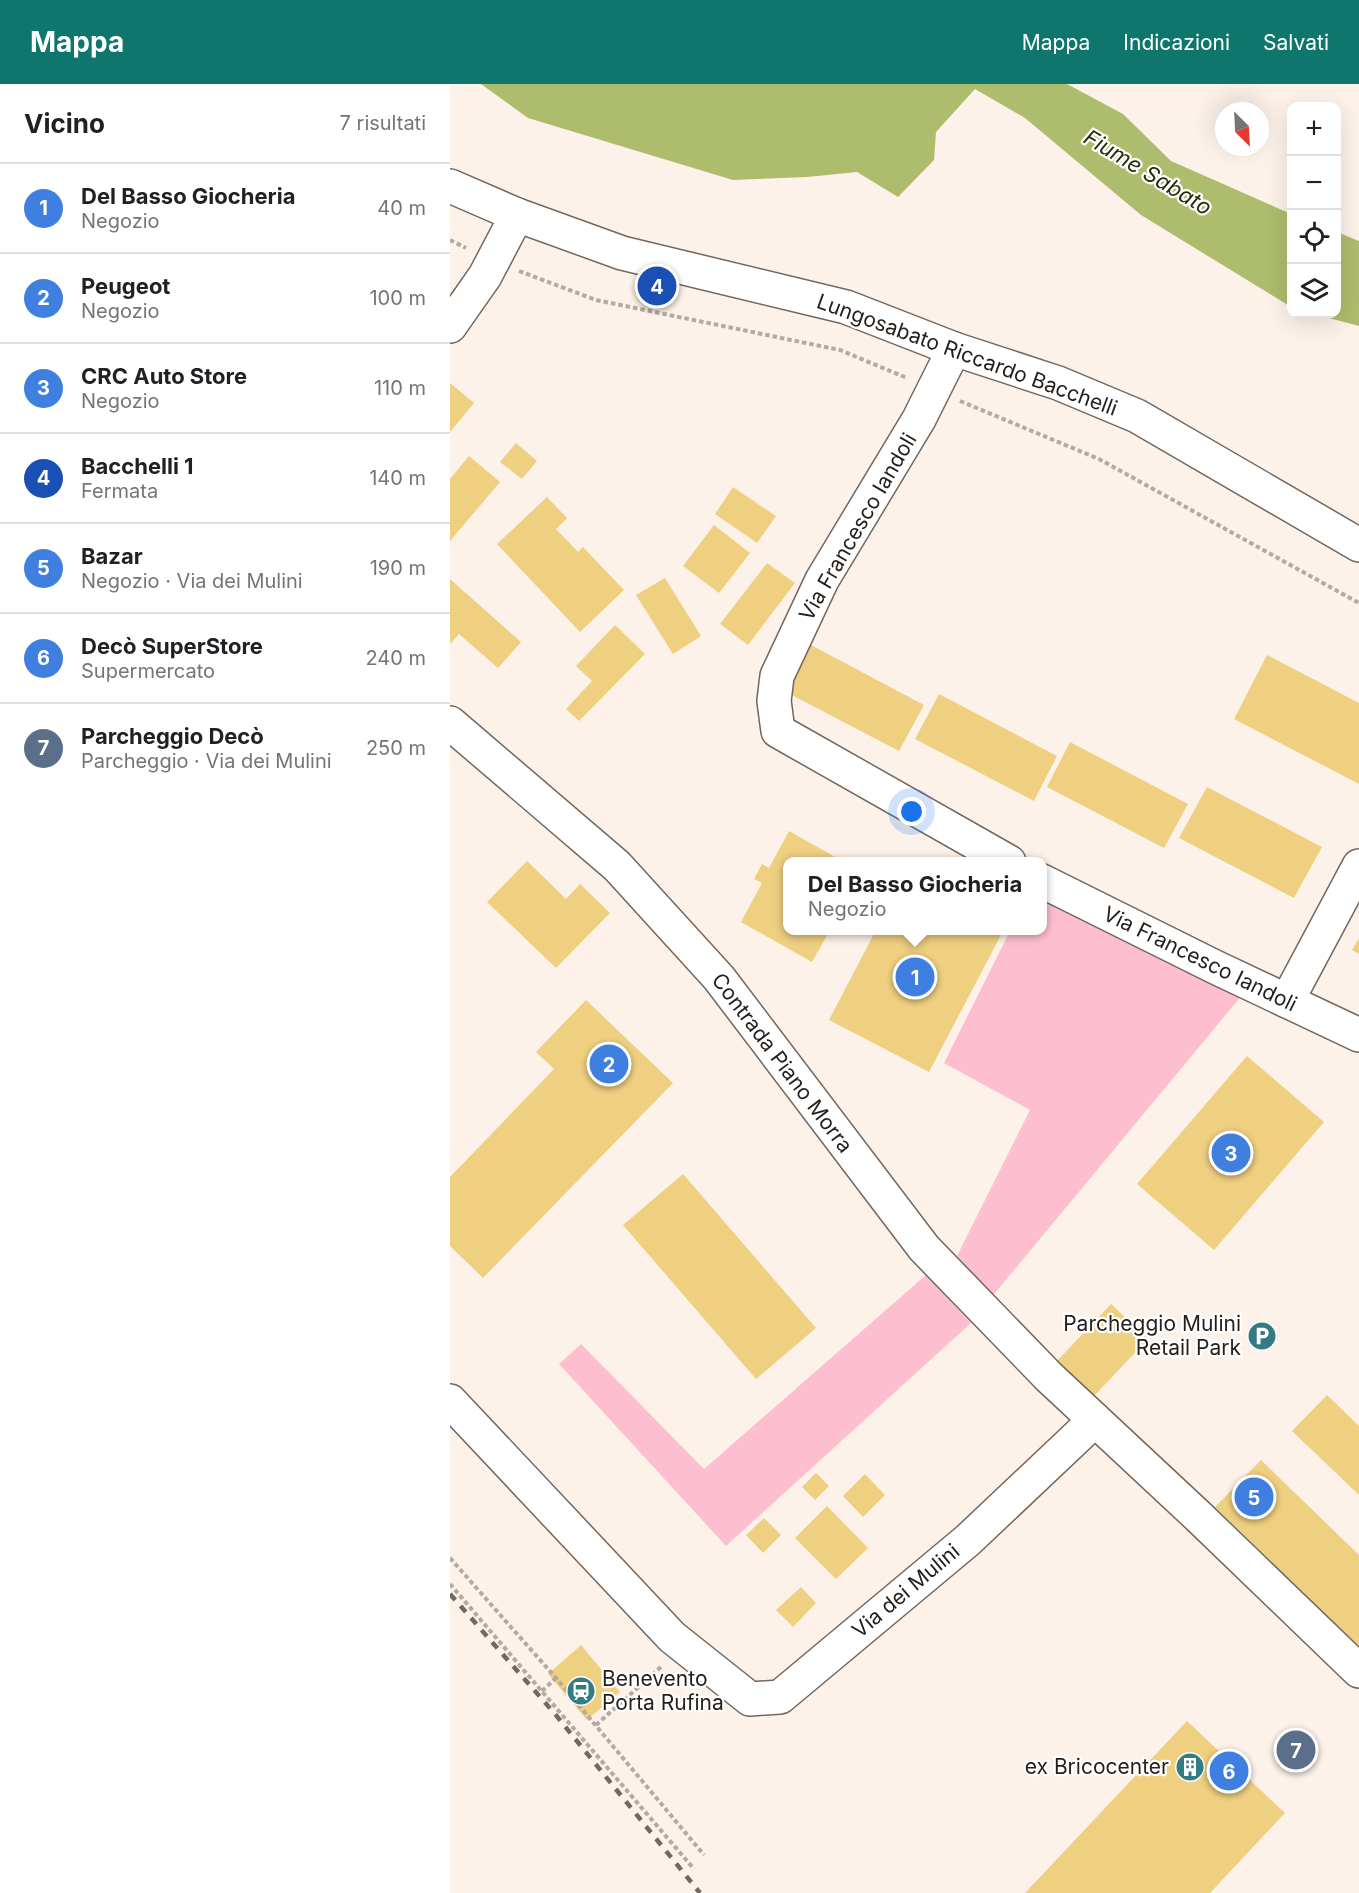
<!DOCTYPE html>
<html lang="it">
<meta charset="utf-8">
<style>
:root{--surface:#fff;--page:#f2f2f2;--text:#202124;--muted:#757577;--line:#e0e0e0;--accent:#0f766e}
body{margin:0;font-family:Inter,sans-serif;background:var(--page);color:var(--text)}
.controls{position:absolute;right:18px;top:18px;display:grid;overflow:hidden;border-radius:12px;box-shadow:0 6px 24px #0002}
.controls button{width:54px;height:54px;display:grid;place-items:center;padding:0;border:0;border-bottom:2px solid var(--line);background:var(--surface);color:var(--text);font:30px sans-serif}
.compass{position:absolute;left:765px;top:18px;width:54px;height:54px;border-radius:50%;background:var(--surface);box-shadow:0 6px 24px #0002;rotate:156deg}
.you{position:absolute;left:462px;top:728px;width:21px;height:21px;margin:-15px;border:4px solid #fff;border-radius:50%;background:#1a73e8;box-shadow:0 0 0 9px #1a73e833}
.badge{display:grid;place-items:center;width:39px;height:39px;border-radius:50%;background:var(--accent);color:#fff;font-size:20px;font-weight:700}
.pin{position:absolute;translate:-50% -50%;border:3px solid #fff;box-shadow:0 2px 6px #0006}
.popup{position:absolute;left:333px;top:773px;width:264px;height:78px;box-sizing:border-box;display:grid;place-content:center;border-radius:12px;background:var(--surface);filter:drop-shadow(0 2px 4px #0005);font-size:20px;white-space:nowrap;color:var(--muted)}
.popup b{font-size:22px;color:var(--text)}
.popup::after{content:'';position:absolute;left:50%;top:100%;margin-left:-12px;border:12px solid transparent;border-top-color:var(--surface)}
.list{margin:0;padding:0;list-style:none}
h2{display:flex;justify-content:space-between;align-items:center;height:78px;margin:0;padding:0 24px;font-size:26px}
h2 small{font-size:20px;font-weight:400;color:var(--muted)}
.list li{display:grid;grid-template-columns:39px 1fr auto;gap:18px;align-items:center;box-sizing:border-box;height:90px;padding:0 24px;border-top:2px solid var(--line)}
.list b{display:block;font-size:22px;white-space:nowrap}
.list p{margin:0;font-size:20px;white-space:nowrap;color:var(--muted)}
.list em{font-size:20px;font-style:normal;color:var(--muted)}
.icon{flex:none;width:33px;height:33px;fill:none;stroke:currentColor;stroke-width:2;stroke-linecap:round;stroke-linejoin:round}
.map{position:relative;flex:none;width:909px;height:1809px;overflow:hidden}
header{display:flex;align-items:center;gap:36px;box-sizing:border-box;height:84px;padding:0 30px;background:var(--accent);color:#fff}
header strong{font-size:28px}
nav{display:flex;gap:33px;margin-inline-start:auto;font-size:21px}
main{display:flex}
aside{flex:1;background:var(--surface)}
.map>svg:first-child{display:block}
.green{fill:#fdbfd0}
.water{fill:#aebc6d}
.building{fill:#efcf80}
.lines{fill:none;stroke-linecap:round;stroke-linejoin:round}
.minor-casing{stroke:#73665d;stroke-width:36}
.path{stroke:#b3aaa3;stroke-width:4;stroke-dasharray:4.5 3;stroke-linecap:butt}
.minor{stroke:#fff;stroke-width:33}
.rail{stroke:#706963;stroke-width:4.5;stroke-dasharray:8 8;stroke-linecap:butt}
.labels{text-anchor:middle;stroke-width:4.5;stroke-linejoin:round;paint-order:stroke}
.street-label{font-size:21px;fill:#241f1b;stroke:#fff}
.poi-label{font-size:21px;fill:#241f1b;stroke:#fff;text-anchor:end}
.water-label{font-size:22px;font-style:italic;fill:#282d0b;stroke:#fff}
</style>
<header>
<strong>Mappa</strong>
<nav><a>Mappa</a><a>Indicazioni</a><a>Salvati</a></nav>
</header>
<main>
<aside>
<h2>Vicino<small>7 risultati</small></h2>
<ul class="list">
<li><span class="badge" style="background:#3f7fe0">1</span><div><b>Del Basso Giocheria</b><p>Negozio</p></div><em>40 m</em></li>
<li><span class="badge" style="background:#3f7fe0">2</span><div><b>Peugeot</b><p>Negozio</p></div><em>100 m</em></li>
<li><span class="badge" style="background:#3f7fe0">3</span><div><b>CRC Auto Store</b><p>Negozio</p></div><em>110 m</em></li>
<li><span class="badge" style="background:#1a4fb4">4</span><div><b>Bacchelli 1</b><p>Fermata</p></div><em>140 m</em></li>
<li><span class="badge" style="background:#3f7fe0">5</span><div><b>Bazar</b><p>Negozio · Via dei Mulini</p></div><em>190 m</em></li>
<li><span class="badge" style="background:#3f7fe0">6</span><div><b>Decò SuperStore</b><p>Supermercato</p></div><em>240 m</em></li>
<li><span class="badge" style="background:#5c6f8a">7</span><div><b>Parcheggio Decò</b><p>Parcheggio · Via dei Mulini</p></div><em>250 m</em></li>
</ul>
</aside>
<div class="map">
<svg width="909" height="1809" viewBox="0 0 909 1809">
<rect width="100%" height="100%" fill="#fdf2e9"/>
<!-- green -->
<g class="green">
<path d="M593,810L793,910L540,1215L507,1172L580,1026L494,979L560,847L592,846Z"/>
<path d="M476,1191L521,1239L276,1462L109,1280L131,1260L254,1385Z"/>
</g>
<!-- water -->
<g class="water">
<path d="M31,0H617L673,30L721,77L841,130V223L691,131L575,34L525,5L486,48L484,76L448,113L407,88L357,93L283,96L78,34Z"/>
<path d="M887,148L909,157V242L864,230H886Z"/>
</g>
<!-- building -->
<g class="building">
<path d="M0,299L24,319L0,348Z"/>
<path d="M66,359L87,377L72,395L50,378Z"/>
<path d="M19,372L50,398L0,457V395Z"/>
<path d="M283,403L326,432L307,459L265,430Z"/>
<path d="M97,413L117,434L106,445L128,468L133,463L174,506L130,548L47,460Z"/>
<path d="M264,441L300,469L269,509L233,482Z"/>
<path d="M317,479L345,499L298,561L270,540Z"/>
<path d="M215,494L251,552L223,570L186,511Z"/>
<path d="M0,495L71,558L48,584L9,550L0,560Z"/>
<path d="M165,541L195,570L129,637L116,625L142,597L126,582Z"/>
<path d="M361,561L474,621L449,667L336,608Z"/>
<path d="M817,571L909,619V700L784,635Z"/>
<path d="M489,610L607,672L584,717L465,655Z"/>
<path d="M620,658L738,720L714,764L597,703Z"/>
<path d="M757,703L872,763L844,814L729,754Z"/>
<path d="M339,747L394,778H338V846H380L362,878L291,838L312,799L304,795L312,780L319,784Z"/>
<path d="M77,777L116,815L130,800L160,829L106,884L37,818Z"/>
<path d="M426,846H543L551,851L479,988L379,936Z"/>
<path d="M909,854V870L902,866Z"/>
<path d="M136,916L223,999L33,1194L0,1162V1093L104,985L86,968Z"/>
<path d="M797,972L874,1038L764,1166L687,1100Z"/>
<path d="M233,1090L366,1244L306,1295L173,1141Z"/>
<path d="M661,1220L698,1255L644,1312L607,1277Z"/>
<path d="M877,1311L909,1342V1411L842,1347Z"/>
<path d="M811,1376L909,1471V1563L765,1423Z"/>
<path d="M366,1389L379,1402L365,1416L352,1403Z"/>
<path d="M415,1390L435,1411L413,1433L393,1412Z"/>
<path d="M377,1422L418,1464L386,1495L345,1454Z"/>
<path d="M314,1434L331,1451L313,1469L296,1451Z"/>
<path d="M351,1503L366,1519L343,1543L326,1526Z"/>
<path d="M131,1561L170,1608L137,1636L98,1590Z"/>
<path d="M737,1637L835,1729L760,1809H575Z"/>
</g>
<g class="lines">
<!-- minor casing -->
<g class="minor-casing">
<g id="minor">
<path d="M0,102L67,131L172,169L396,223L504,265L608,299L687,332L909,461"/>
<path d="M0,242L35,192L67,131"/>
<path d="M504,265L469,335L372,496L327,592L324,617L328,647L559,778"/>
<path d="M0,639L167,782L269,894L474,1164L599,1293L748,1432L909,1587"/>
<path d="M592,797L765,883L909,951"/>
<path d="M837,917L909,782"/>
<path d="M0,1317L222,1553L300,1615L330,1613L518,1456L645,1336"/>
</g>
</g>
<!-- path -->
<g class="path">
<path d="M0,156L16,164"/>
<path d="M69,187L146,216L390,266L457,294"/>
<path d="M510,317L649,375L909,519"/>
<path d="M0,1474L106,1594L254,1771"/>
<path d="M0,1500L244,1785"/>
<path d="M92,1607L106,1594"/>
<path d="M146,1641L211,1583"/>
</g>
<!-- minor -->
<use href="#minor" class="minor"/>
<!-- rail -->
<path class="rail" d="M0,1510L105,1630L250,1809"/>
</g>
<!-- icons -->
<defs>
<g id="parking-disc" transform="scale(1.5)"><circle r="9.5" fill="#347c84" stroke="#fff"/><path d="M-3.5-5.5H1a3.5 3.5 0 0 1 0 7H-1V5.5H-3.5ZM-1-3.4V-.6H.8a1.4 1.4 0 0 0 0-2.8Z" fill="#fff"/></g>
<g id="station-disc" transform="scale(1.5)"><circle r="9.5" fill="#347c84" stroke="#fff"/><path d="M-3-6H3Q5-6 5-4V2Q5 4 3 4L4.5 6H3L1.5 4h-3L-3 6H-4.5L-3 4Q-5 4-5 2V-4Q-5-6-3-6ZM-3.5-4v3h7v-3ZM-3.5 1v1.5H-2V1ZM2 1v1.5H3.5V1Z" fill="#fff"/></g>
<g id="building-disc" transform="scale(1.5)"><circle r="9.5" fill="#347c84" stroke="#fff"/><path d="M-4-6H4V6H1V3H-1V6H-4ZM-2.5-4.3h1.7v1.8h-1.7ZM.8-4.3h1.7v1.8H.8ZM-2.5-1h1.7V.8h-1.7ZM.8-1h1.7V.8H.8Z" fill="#fff"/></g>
</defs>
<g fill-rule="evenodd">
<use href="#parking-disc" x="812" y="1252"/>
<use href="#station-disc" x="131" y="1607"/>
<use href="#building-disc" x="740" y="1683"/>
</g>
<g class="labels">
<!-- street labels -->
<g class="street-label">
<text transform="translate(517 271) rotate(20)" y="7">Lungosabato Riccardo Bacchelli</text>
<text transform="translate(408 443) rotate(-60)" y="7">Via Francesco Iandoli</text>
<text transform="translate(750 875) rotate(26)" y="7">Via Francesco Iandoli</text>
<text transform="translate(332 979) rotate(53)" y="7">Contrada Piano Morra</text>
<text transform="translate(456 1507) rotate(-40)" y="7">Via dei Mulini</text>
</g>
<!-- poi labels -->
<g class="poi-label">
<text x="791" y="1247">Parcheggio Mulini<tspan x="791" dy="24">Retail Park</tspan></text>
<text x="152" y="1602" text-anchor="start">Benevento<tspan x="152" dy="24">Porta Rufina</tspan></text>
<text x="719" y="1690">ex Bricocenter</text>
</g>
<!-- water labels -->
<g class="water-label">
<text transform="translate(698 88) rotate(31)" y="8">Fiume Sabato</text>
</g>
</g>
</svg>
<div class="controls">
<button>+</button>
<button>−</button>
<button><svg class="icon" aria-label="locate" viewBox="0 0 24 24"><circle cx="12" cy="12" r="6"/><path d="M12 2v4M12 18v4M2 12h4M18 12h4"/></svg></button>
<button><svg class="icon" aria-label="layers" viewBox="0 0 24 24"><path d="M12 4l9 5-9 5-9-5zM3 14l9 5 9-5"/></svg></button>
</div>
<svg class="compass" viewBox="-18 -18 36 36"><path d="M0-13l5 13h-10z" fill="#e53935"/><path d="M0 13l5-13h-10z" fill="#757577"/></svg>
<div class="you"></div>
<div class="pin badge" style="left:465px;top:893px;background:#3f7fe0">1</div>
<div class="popup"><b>Del Basso Giocheria</b>Negozio</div>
<div class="pin badge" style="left:159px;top:980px;background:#3f7fe0">2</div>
<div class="pin badge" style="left:781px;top:1069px;background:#3f7fe0">3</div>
<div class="pin badge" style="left:207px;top:202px;background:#1a4fb4">4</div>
<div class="pin badge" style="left:804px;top:1413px;background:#3f7fe0">5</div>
<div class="pin badge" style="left:779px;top:1687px;background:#3f7fe0">6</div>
<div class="pin badge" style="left:846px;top:1666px;background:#5c6f8a">7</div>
</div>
</main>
